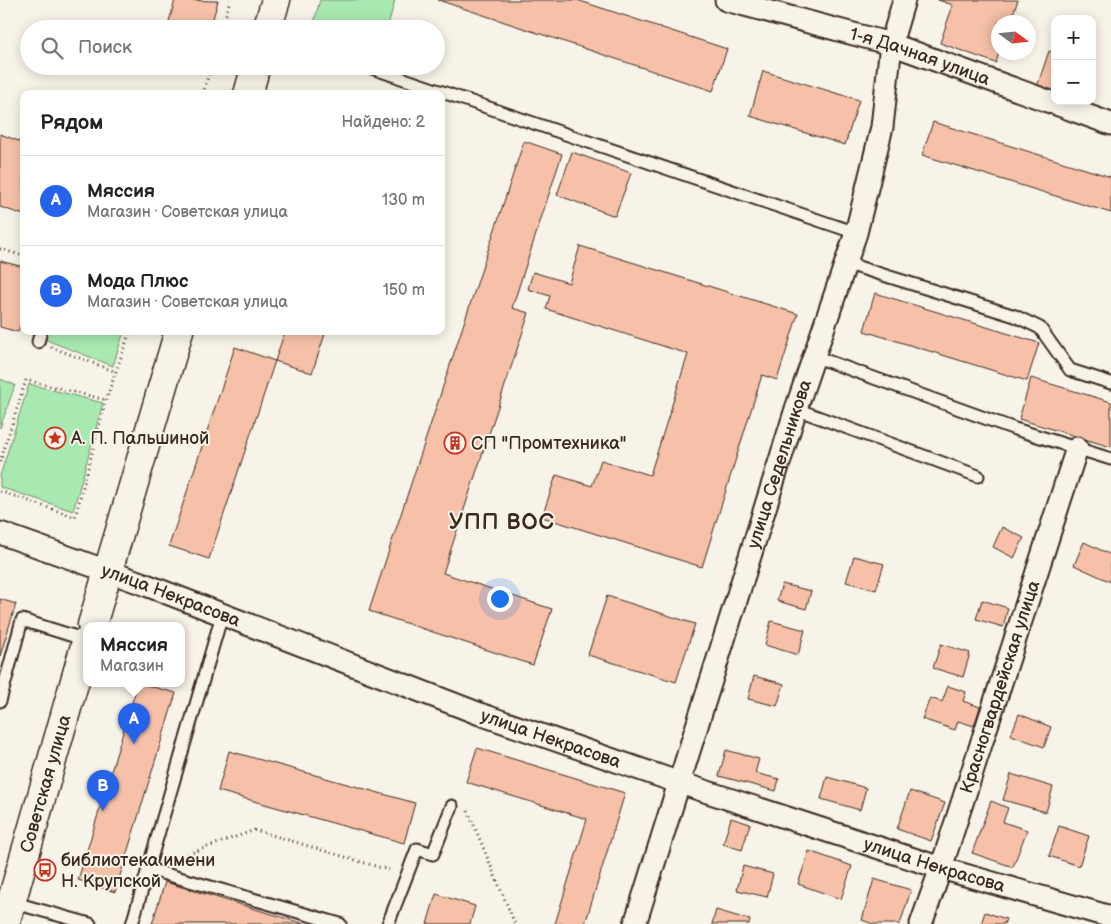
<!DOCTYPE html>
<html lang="ru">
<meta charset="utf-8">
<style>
:root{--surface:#fff;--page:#f2f2f2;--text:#222;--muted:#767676;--line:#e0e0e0;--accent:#2563eb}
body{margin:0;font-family:"Balsamiq Sans",sans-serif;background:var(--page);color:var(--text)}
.controls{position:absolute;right:15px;top:15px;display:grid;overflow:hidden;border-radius:10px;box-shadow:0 2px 12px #0003}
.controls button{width:45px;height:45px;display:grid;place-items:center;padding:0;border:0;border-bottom:1px solid var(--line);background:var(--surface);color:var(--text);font:25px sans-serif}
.compass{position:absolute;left:991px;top:15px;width:45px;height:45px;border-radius:50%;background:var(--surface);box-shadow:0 2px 12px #0003;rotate:105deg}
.you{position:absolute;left:499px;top:598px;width:18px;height:18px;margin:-12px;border:4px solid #fff;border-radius:50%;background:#1a73e8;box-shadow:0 0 0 8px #1a73e833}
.badge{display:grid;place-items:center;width:32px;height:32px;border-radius:50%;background:var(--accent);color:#fff;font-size:16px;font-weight:700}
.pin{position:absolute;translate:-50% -41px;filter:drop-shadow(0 1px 2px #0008)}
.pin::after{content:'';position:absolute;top:26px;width:18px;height:15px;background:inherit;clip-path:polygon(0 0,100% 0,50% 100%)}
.popup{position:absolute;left:83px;top:622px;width:102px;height:65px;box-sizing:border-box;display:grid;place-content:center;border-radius:10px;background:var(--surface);filter:drop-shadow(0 1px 4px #0005);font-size:16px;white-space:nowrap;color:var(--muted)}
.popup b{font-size:19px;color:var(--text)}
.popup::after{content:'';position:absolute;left:50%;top:100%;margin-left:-10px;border:10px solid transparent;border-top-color:var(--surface)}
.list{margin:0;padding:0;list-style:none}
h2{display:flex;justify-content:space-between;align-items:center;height:65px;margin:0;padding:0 20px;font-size:21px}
h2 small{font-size:16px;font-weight:400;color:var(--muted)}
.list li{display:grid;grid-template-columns:32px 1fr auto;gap:15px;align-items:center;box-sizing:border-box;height:90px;padding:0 20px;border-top:1px solid var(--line)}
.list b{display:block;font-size:19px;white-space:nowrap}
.list p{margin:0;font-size:16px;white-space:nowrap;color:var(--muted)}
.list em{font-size:16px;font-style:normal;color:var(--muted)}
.icon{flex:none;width:28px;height:28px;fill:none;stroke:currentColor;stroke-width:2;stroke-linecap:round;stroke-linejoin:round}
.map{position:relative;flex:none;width:1111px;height:924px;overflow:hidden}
.search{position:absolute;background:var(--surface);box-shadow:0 2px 12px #0003;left:20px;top:20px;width:425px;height:55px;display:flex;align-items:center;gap:12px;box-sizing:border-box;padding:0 18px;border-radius:28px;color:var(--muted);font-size:19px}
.panel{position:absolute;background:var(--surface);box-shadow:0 2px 12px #0003;left:20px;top:90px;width:425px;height:245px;border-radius:10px}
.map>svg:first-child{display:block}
.green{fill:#a8e9b1;stroke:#728a68}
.building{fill:#f6c1a8;stroke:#3b2a1e}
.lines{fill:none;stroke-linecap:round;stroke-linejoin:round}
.lane-casing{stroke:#3b2a1e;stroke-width:15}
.street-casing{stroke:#3b2a1e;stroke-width:25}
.secondary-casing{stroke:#3b2a1e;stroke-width:31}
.path{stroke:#3b2a1e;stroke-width:3;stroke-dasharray:1 4;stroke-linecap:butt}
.lane{stroke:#f7f3e8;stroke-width:11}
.street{stroke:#f7f3e8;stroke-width:21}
.secondary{stroke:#f7f3e8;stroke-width:28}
.labels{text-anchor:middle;stroke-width:4;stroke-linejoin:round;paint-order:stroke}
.street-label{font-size:18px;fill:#3b2a1e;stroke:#f7f3e8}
.poi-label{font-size:18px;fill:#3b2a1e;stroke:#f7f3e8;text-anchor:start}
.district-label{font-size:22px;font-weight:bold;letter-spacing:1px;fill:#3b2a1e;stroke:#f7f3e8}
</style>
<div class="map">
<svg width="1111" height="924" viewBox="0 0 1111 924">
<rect width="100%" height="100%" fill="#f7f3e8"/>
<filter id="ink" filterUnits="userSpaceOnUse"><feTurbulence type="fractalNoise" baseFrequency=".02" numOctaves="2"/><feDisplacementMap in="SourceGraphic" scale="10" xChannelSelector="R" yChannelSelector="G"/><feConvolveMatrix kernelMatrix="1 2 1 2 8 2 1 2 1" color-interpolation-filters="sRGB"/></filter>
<g filter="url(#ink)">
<!-- green -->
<g class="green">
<path d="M320,0H395L387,29H312Z"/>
<path d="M47,331H124L113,366L44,339Z"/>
<path d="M0,379L15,385L0,428Z"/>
<path d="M29,384L103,403L73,511L0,487V476Z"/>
</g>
<!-- building -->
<g class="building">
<path d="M175,0L218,1L210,29H167Z"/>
<path d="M438,0H577L727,49L713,91Z"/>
<path d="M938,0H1018L1010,22H998L999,52L996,63L940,43L953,5Z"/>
<path d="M1049,51L1055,53V93L1037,87Z"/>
<path d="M763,71L859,100L845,145L750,116Z"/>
<path d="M933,122L1111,177V213L922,155Z"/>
<path d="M0,134L24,143V215L0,207Z"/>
<path d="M524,141L562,154L512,308L529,313L443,573L552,609L533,665L369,611Z"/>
<path d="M572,152L631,173L615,216L557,195Z"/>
<path d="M580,246L798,314L777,380L762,375L702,567L542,517L556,475L592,486L601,460L650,475L688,354L546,309L550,296L528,289L533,272L569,283Z"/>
<path d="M0,261L24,267V311L18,332L0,327Z"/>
<path d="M875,293L1039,343L1027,381L864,331Z"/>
<path d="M285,331H326L312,373L275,361Z"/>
<path d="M235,347L275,361L209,559L169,546Z"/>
<path d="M1031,378L1111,402V447L1019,419Z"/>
<path d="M1002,527L1024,538L1014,558L993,547Z"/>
<path d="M1084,542L1111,555V582L1074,565Z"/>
<path d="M854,556L884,564L876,590L846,582Z"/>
<path d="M782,584L811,591L806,609L777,601Z"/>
<path d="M607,596L695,624L676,682L588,655Z"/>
<path d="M0,599L16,604L0,656Z"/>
<path d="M982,600L1008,608L1003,627L976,619Z"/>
<path d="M771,621L805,630L798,655L765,645Z"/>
<path d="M941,644L970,653L963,677L933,668Z"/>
<path d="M754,676L784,684L777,706L748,699Z"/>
<path d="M138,683L176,693L115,892L78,880Z"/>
<path d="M948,686L966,692L963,701L980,707L974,726L958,721L955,730L922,719L930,698L942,702Z"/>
<path d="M1019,714L1051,727L1044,747L1011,735Z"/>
<path d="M477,748L625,793L585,924H555L587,819L466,782Z"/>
<path d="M726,750L759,759L755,773L779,779L776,791L719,776Z"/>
<path d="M229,751L415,803L404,843L218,791Z"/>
<path d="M1011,774L1053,787L1046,812L1003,800Z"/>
<path d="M827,777L866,788L860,810L821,799Z"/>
<path d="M910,791L945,803L931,841L897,829Z"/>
<path d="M991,801L1008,808L1003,822L1027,830L1013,867L972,853Z"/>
<path d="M731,818L750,824L742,850L723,844Z"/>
<path d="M1059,826L1089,836L1079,866L1049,856Z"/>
<path d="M809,851L852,866L841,899L798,884Z"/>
<path d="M743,866L773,874L767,897L737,890Z"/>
<path d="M874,879L911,890L900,924H873L862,920Z"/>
<path d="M165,882L305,924H152Z"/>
<path d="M436,894L475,906L470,924H427Z"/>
<path d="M716,910L750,920L749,924H712Z"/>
<path d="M985,912L1006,919L1004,924H981Z"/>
</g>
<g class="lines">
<!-- lane casing -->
<g class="lane-casing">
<g id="lane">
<path d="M366,66L856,233"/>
<path d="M845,263L1015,316L1040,328L1070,370L1111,383"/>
<path d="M38,342L41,331"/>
<path d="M816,357L1015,429L1111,459"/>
<path d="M796,409L978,476"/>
<path d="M0,701L22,620L86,640"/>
<path d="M148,869L340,924"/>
<path d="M11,902L90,924"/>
<path d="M132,924L222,615"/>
<path d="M388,924L417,849L433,854L452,806"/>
</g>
</g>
<!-- street casing -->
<g class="street-casing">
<g id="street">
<path id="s1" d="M726,0L891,44L1111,124"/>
<path id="s2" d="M0,533L141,583L480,714L680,783L941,868L1111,917"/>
<path id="s3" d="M635,924L796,409L856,233L882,127L891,44L904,0"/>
<path id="s4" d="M921,924L941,868L1077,448"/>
</g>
</g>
<!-- secondary casing -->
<g class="secondary-casing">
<g id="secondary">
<path d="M267,29L276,0"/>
<path d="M248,94L256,66"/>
<path d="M92,625L179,331"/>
<path id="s5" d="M5,924L86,642"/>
</g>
</g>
<!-- path -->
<g class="path">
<path d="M222,29L230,0"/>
<path d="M203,94L211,66"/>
<path d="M0,249L24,256"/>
<path d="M51,347L116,372"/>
<path d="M0,462L26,380L106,400"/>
<path d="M0,491L75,517L106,400L130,331"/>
<path d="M468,811L515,924"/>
<path d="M174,859L255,830L392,871"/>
</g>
<!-- lane -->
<use href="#lane" class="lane"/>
<!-- street -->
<use href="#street" class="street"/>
<!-- secondary -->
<use href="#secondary" class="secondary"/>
</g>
</g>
<!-- icons -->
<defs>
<g id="sight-ring" transform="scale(1.125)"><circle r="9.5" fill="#f7f3e8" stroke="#c8321e" stroke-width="1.5"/><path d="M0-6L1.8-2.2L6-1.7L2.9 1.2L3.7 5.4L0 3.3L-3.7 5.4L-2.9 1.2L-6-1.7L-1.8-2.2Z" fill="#c8321e"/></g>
<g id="building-ring" transform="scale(1.125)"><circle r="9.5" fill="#f7f3e8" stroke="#c8321e" stroke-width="1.5"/><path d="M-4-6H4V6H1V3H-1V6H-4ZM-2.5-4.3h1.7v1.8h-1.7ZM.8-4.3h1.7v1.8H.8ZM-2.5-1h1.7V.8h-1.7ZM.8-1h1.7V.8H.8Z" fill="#c8321e"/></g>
<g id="bus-ring" transform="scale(1.125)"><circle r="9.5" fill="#f7f3e8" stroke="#c8321e" stroke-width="1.5"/><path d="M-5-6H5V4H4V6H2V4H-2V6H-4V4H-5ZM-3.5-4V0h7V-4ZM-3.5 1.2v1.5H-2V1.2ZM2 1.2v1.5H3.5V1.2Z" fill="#c8321e"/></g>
</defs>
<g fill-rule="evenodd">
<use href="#sight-ring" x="55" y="438"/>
<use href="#building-ring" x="455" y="443"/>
<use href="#bus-ring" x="45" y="870"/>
</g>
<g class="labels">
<!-- street labels -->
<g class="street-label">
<text dy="6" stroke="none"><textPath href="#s1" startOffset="202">1-я Дачная улица</textPath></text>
<text dy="6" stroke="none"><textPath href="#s3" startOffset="482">улица Седельникова</textPath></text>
<text dy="6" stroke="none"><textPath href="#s2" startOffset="182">улица Некрасова</textPath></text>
<text dy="6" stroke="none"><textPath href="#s4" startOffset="250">Красногвардейская улица</textPath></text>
<text dy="6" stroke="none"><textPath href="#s2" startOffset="588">улица Некрасова</textPath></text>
<text dy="6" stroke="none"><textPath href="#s5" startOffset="146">Советская улица</textPath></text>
<text dy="6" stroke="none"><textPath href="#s2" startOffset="992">улица Некрасова</textPath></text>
</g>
<!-- poi labels -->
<g class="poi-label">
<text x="71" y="444">А. П. Пальшиной</text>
<text x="471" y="449">СП "Промтехника"</text>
<text x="61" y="866">библиотека имени<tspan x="61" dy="21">Н. Крупской</tspan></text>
</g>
<!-- district labels -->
<g class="district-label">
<text x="502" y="529">УПП ВОС</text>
</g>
</g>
</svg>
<div class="controls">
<button>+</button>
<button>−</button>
</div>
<svg class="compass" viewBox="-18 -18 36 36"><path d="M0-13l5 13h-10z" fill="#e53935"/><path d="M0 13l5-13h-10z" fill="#767676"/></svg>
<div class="you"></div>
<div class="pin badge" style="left:134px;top:744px">A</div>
<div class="popup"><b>Мяссия</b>Магазин</div>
<div class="pin badge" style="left:103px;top:811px">B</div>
<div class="search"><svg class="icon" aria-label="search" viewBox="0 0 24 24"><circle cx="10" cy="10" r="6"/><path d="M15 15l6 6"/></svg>Поиск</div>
<section class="panel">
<h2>Рядом<small>Найдено: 2</small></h2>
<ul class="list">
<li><span class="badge">A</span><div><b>Мяссия</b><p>Магазин · Советская улица</p></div><em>130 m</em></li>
<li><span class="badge">B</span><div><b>Мода Плюс</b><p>Магазин · Советская улица</p></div><em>150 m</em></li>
</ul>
</section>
</div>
